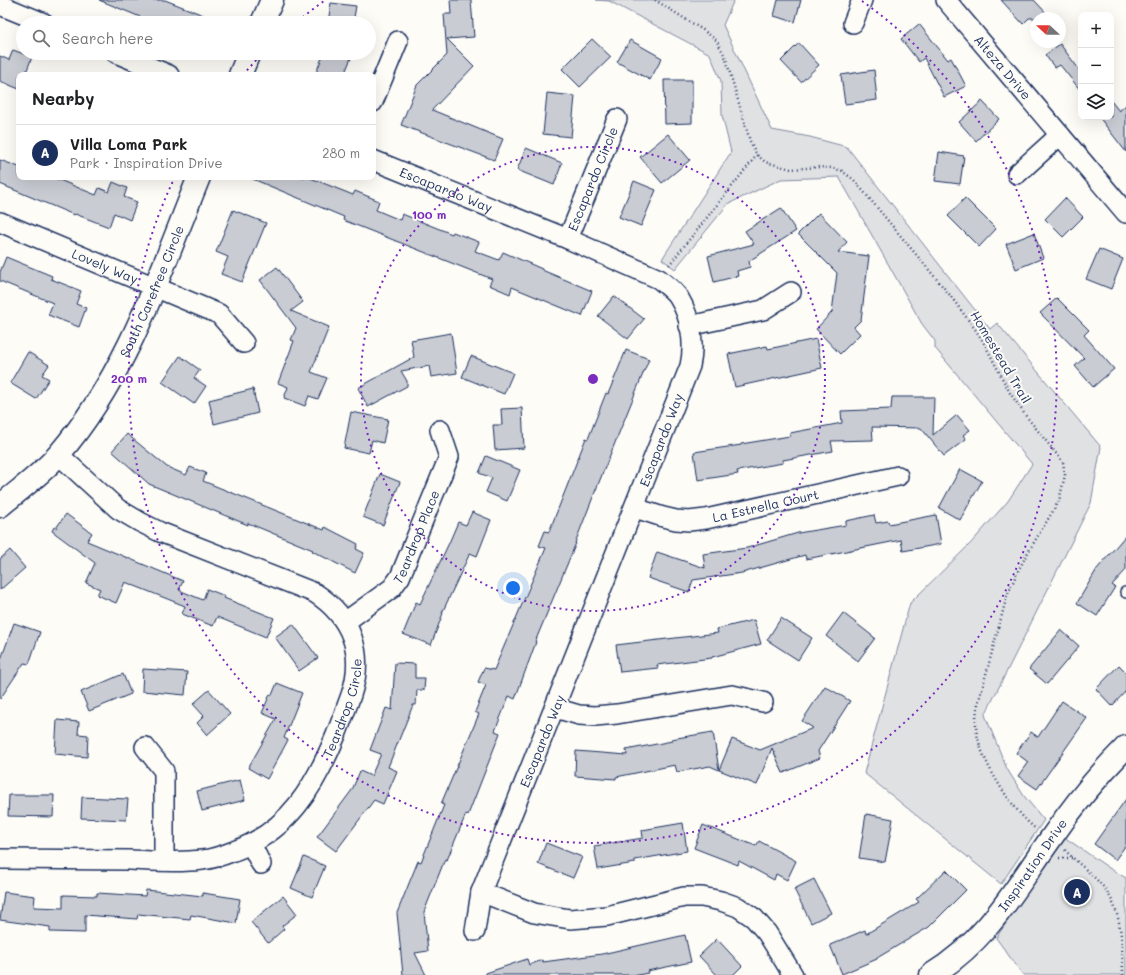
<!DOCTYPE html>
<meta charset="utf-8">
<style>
:root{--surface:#fff;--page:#f2f2f2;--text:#202124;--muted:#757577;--line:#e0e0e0;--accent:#1b2f5e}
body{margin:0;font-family:Mali,sans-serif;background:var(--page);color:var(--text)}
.controls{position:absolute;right:12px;top:12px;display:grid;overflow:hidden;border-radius:8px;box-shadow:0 4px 16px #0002}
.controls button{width:36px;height:36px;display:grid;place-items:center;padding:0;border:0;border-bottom:1px solid var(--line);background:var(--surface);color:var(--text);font:20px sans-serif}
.compass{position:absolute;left:1030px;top:12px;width:36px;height:36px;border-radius:50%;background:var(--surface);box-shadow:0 4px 16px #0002;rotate:292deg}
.you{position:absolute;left:513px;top:588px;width:14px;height:14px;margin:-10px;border:3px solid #fff;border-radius:50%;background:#1a73e8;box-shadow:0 0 0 6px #1a73e833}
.badge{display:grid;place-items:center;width:26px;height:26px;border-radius:50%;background:var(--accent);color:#fff;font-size:13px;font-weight:700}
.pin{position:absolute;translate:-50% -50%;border:2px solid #fff;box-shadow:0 1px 4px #0006}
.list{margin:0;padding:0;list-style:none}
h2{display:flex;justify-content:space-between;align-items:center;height:52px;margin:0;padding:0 16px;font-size:17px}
h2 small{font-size:13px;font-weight:400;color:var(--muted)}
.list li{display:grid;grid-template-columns:26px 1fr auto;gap:12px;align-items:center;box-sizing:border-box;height:56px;padding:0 16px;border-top:1px solid var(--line)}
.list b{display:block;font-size:15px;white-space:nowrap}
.list p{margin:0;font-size:13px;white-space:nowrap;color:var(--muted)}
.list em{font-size:13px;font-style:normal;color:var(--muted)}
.icon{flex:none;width:22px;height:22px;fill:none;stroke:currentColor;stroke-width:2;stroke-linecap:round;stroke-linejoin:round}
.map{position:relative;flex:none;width:1126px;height:975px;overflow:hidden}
.search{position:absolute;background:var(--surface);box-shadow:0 4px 16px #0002;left:16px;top:16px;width:360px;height:44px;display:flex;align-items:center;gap:10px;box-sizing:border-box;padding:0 14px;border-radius:22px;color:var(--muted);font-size:15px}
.panel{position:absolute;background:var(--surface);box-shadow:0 4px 16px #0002;left:16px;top:72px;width:360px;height:108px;border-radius:8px}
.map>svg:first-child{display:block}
.green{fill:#e0e1e3;stroke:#7e88a0}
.building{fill:#c9ccd3;stroke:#1b2f5e}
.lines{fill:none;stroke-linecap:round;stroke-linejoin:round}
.service-casing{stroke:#1b2f5e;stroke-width:12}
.minor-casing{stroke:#1b2f5e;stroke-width:22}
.tertiary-casing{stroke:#1b2f5e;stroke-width:25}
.secondary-casing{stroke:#1b2f5e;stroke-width:25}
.path{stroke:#1b2f5e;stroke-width:2.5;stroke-dasharray:1 3;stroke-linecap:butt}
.service{stroke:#fdfcf7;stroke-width:9}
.minor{stroke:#fdfcf7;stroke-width:19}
.tertiary{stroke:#fdfcf7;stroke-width:22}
.secondary{stroke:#fdfcf7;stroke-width:22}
.ring{fill:none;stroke:#7b2cbf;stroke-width:2;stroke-dasharray:2 4}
.labels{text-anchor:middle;stroke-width:4;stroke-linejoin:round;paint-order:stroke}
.street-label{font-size:13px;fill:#1b2f5e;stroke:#fdfcf7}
.centre{fill:#7b2cbf;stroke:#fdfcf7;stroke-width:2}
.ring-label{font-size:12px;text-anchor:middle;font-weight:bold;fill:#7b2cbf;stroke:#fdfcf7;stroke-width:4;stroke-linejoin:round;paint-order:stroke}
</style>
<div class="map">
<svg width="1126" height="975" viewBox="0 0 1126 975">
<rect width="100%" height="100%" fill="#fdfcf7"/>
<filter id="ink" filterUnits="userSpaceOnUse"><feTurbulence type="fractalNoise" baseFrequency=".025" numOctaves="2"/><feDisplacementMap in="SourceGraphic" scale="8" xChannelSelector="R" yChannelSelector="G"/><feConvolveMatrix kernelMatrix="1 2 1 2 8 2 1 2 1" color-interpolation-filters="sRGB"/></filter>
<g filter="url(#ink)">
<!-- green -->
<g class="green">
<path d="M596,0H734L723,25L772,130L810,137L847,147L990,329L997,323L1101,447L1091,503L985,715L1007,769L1024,796L1044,820L1001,884L864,773L910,603L971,543L1008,501L1032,464L935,348V341L922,324L839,177L781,179L728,204L675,269L662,259L731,152L722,115L721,81L710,54L609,1Z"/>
<path d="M1064,837L1109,868L1126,878V975H1023L996,938Z"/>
</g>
<!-- building -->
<g class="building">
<path d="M99,0H165L221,22L155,23Z"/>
<path d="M450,0H471L474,37L447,39L474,66L432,110L503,139L494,160L401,125L417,85L447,55L444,14H451Z"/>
<path d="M778,0H801L795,22L774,16Z"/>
<path d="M1001,0H1034L1051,18H1029L1023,24Z"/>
<path d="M331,3L356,6L353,23H328Z"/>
<path d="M919,24L948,60L951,58L966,86L944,97L924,58L919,62L901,39Z"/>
<path d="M592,39L611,57L580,87L562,69Z"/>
<path d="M630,40L662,58L650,80L617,62Z"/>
<path d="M799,43L819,65L801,82L781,61Z"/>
<path d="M1060,44L1081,72V91L1060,65L1055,68L1045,55Z"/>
<path d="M13,50L32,57L25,75H19V89L0,81V56L9,60Z"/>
<path d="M324,53H338L351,58L344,75H315Z"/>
<path d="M874,70L877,100L845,104L841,75Z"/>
<path d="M664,80H692V123L665,124Z"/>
<path d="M547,93L575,96L571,137L543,134Z"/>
<path d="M982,101L999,119L976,141L959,122Z"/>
<path d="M1111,101L1119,111L1126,105V152L1099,117H1111Z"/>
<path d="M668,134L690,160L662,183L640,157Z"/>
<path d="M526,148L562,163L554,185L517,170Z"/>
<path d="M939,152L964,156L960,184L935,181Z"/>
<path d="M0,160L19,167V177H52L96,195L99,188L109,192L113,182L127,188L124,197L137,202L130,220L114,213L109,227L75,214L74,215L0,184Z"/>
<path d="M248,177H308L353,195L355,191L379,201L376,210L400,220L402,214L452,234L453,232L479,242L475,251L499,260L503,252L542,269V270L592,291L582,316L512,287L510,294L489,285L492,279L343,220L344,217Z"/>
<path d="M634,181L656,190L641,226L619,217Z"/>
<path d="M965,198L996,229L979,247L948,216Z"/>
<path d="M1065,198L1083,217L1063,237L1045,219Z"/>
<path d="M781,208L796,231L749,261L750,267L737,271L738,276L714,282L708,256L754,244L745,231Z"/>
<path d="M233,210L266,223L242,282L221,274L228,257L216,252Z"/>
<path d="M819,213L847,242L838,252L869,256L861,320L854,327L860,334L840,354L816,329L832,312L837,273L798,234Z"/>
<path d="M1034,233L1043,258L1016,269L1006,244Z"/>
<path d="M1099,249L1123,259L1111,289L1086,279Z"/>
<path d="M6,257L52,276L51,279L81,291L76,304L86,308L79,327L48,315L53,303L0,281V272Z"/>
<path d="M277,267L303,302L291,311L329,327L311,372L327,378L318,399L309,396L305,406L284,398L288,387L278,383L294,341L291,340L296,328L260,280Z"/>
<path d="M614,296L644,319L628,339L598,316Z"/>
<path d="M1057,298L1089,330L1084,335L1114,369L1093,387L1075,366L1084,358L1040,313Z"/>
<path d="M451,333L457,373L431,377L429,366L401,371L407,381V386L368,407L358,388L414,357L411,340Z"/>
<path d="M816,339L822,368L735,387L728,354L767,346L768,349Z"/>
<path d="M626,350L649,359L593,497L575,543H576L535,642H536L515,699L509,696L495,731L500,733L468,815L466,814L447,860L445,859L424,912L428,951L415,953L426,975H403L397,913L418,861L421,862L444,805L441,804L479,714L475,712L486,685L478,682L484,668L494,670L546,548L539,546L545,531L549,532L586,438L588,439L606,393L608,394Z"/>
<path d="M28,352L49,365L42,375L49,379L36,399L10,383Z"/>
<path d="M180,356L200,370L194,378L206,386L194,404L162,382Z"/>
<path d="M471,356L513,373L504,394L462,377Z"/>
<path d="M253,389L258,413L214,424L209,400Z"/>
<path d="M892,397H934L933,435L957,415L970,430L963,435L966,439L944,456L921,428L872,427L873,440L831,441L833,451L783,460V463L737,471L738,474L698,480L694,452L741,445V444L790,436V433L842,423L841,411L891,409Z"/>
<path d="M522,408L524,448L495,450L493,425H502L501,409Z"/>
<path d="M351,412L388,419L383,443L372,440L369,453L344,448Z"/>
<path d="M127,434L167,467L186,475L190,467L206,473L203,481L324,530L325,527L358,544L356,549L364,553L355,573L312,551L313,550L248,523V525L149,484L112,451Z"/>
<path d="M486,456L520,470L507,501L486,492L492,478L479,473Z"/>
<path d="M960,469L982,481L960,520L939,508Z"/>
<path d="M380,474L400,482L383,525L363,517Z"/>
<path d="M472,512L491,520L477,556L470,553L442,613H443L431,645L403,634L416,602L420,604L449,543L458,522L466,525Z"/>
<path d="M66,514L92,533L87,541L183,581L179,590L203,600L207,589L225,596L224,598L274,618L266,637L217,617L213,626L182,614L185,606L125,582L116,603L97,595L100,589L86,583L95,563L52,531L54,527L56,528Z"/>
<path d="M874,515L876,523L888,521L889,524L936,515L941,544L903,551L901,540L806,559L805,555L742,573L693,580L689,592L648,578L657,552L705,568L703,554L747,548L798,533L846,525V521Z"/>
<path d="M1126,535V570L1112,585L1115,587L1097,616L1077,603L1097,569Z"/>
<path d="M10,550L25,568L0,590V559Z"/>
<path d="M843,613L875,638L858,661L826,636Z"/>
<path d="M781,618L812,638L798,660L767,640Z"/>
<path d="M754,620L761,644L712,657V658L657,665L658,668L620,672L616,645L718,633L717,629Z"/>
<path d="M14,623L40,632L29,664L24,663L0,699V662Z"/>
<path d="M293,624L318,658L299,671L275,637Z"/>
<path d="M1061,630L1079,646L1047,684L1029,669Z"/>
<path d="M395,663L415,664V678H425L424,690H417L416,705H413L388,767L397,771L383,804L374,800L336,851L317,837L352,790L360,771L371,776L381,754L370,750L386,708L392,710Z"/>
<path d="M1119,665L1126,672V691L1112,706L1096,689Z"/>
<path d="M143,669L187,672L185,695L142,691Z"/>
<path d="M123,674L131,694L89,711L81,692Z"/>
<path d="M277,683L302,693L284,738L288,740L267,779L248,768L276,719L262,713L270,694L272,695Z"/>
<path d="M825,686L850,701L818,751L820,758L783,773L772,748L757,785L719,770L732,739L760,750L813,728L802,721Z"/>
<path d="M209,690L230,714L207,735L197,723L204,716L193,704Z"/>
<path d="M1062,701L1087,718L1037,789L1018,776L1028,762L1016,753L1031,732L1038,737Z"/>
<path d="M57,720L79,722L78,734L88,735L87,757L55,754Z"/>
<path d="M713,732L719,770L710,766L677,772L675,765L616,777V779L575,776L576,751L627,755L626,750L672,741L671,739Z"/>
<path d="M240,780L245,800L202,811L197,791Z"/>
<path d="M9,795H54L53,817L8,816Z"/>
<path d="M82,797L128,799L126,820L81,818Z"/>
<path d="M1126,799V845L1115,860L1094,844Z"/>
<path d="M866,814L893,819L885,862L859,858Z"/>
<path d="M683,823L687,851L635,860V863L598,869L594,846L643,838L642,830Z"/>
<path d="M703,825L756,846L759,841L796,861L787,880L776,874L774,880L739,861L738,865L694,848Z"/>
<path d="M546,843L582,857L573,878L538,864Z"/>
<path d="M304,857L325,866L312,897L291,888Z"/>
<path d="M946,870L966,890L929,927L877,958V959L842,974L830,945L865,930L866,934L919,902L916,899Z"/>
<path d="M814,879L831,913L811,923L794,889Z"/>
<path d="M146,890L203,896V893L240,899L236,923L191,915L190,919L138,914L137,919L85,915V933L50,932V927L0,920L4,892L35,896L34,907L63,908V895L97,896V893L145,896Z"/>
<path d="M283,896L297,914L282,926L284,929L268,943L251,922Z"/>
<path d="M685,935L691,962L647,971L648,973L638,975H486V973L527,959L529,965L542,960L543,962L602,954Z"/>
<path d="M717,939L742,966L733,975H717L699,956Z"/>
</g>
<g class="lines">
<!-- service casing -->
<g class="service-casing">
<path id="service" d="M1125,592L1126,593"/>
</g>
<!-- minor casing -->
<g class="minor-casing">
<g id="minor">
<path id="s1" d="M946,0L1126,213"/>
<path d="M0,5L44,23"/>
<path d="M853,23L862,0"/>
<path d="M116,53L169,75"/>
<path d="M373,102L398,41"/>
<path id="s2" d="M373,160L568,239L659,279C666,285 674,290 679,298C691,318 695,344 690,366L481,892L475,931"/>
<path d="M1017,174L1060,135"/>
<path id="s3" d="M0,222L219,314L244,343"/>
<path id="s4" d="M568,239L617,119"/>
<path d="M689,326L763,310L791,292"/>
<path id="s5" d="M635,508L663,517L676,520L689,521L706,519L898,476"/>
<path id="s6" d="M345,622L392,588L400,577L449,457L440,430"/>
<path d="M555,708L579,715L595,716L617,714L732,695L763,702"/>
<path d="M145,747L164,771V861"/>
<path d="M251,844L261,864"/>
<path id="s7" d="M0,859C43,859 87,860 130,860C154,861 179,863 202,860C213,859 224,855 234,851C289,831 315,786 336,735C341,722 346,709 351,695C365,654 352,617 315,593L160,532L140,522L118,509L59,455"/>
<path d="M481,892L534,913L570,919L607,916L684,897H702L721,901L738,907L754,918L767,933L793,975"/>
</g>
</g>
<!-- tertiary casing -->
<g class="tertiary-casing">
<g id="tertiary">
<path id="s8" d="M931,975C985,943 1014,891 1049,841C1073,806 1096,777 1126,747"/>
</g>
</g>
<!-- secondary casing -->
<g class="secondary-casing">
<g id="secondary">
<path d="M262,23L272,0"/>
<path d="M240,75L249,53"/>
<path id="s9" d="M0,506C19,490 43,473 59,454C127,375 160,273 199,177"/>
</g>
</g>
<!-- path -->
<g class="path">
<path d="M655,0L703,30L716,40L725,56L750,141L757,155L765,162L791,169L820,167L832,168L842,171L854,180L949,294L975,329L984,343L1010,393L1026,416L1063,462L1065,475L1059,501L1027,554L1017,573L1007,596L978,704C976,714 975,723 977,734C982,763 1013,811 1036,829"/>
<path d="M669,265L757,155"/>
<path d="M1065,850C1077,863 1094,875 1105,889C1123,914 1122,946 1123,975"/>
<path d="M1059,858H1073"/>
</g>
<!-- service -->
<use href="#service" class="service"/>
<!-- minor -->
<use href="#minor" class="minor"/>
<!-- tertiary -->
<use href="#tertiary" class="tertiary"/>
<!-- secondary -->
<use href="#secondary" class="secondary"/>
</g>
</g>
<!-- distance rings -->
<g class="ring">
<circle cx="593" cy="379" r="232"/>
<path d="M243 75A464 464 0 0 1 262 54M298 21A464 464 0 0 1 324 1M862 1A464 464 0 1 1 174 179"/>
</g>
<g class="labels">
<!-- street labels -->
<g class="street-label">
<text dy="5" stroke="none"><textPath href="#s1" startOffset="88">Alteza Drive</textPath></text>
<text dy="5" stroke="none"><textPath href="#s4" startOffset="65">Escapardo Circle</textPath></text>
<text dy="5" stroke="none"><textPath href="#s2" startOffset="79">Escapardo Way</textPath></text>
<text dy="5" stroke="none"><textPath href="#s3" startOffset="114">Lovely Way</textPath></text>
<text dy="5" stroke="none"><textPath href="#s9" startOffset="267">South Carefree Circle</textPath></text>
<text transform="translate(1001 357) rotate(59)" y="5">Homestead Trail</text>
<text transform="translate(661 440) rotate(-69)" y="5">Escapardo Way</text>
<text dy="5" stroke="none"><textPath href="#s5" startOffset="134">La Estrella Court</textPath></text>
<text dy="5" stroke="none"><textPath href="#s6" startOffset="115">Teardrop Place</textPath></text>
<text dy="5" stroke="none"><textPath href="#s7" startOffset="423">Teardrop Circle</textPath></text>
<text transform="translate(542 741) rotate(-68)" y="5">Escapardo Way</text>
<text dy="5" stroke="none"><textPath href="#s8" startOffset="151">Inspiration Drive</textPath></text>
</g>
</g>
<circle cx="593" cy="379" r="6" class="centre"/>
<g class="ring-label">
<text x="429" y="219">100 m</text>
<text x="129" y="383">200 m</text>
</g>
</svg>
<div class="controls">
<button>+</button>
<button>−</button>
<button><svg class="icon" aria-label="layers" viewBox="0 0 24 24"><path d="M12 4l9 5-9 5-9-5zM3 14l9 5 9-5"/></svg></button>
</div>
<svg class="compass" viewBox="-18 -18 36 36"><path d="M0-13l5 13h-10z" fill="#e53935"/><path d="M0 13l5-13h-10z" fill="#757577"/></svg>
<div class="you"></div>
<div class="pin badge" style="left:1077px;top:892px">A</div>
<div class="search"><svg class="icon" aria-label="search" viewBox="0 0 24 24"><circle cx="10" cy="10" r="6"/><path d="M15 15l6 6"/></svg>Search here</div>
<section class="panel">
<h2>Nearby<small></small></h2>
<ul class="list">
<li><span class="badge">A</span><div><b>Villa Loma Park</b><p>Park · Inspiration Drive</p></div><em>280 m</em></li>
</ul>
</section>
</div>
